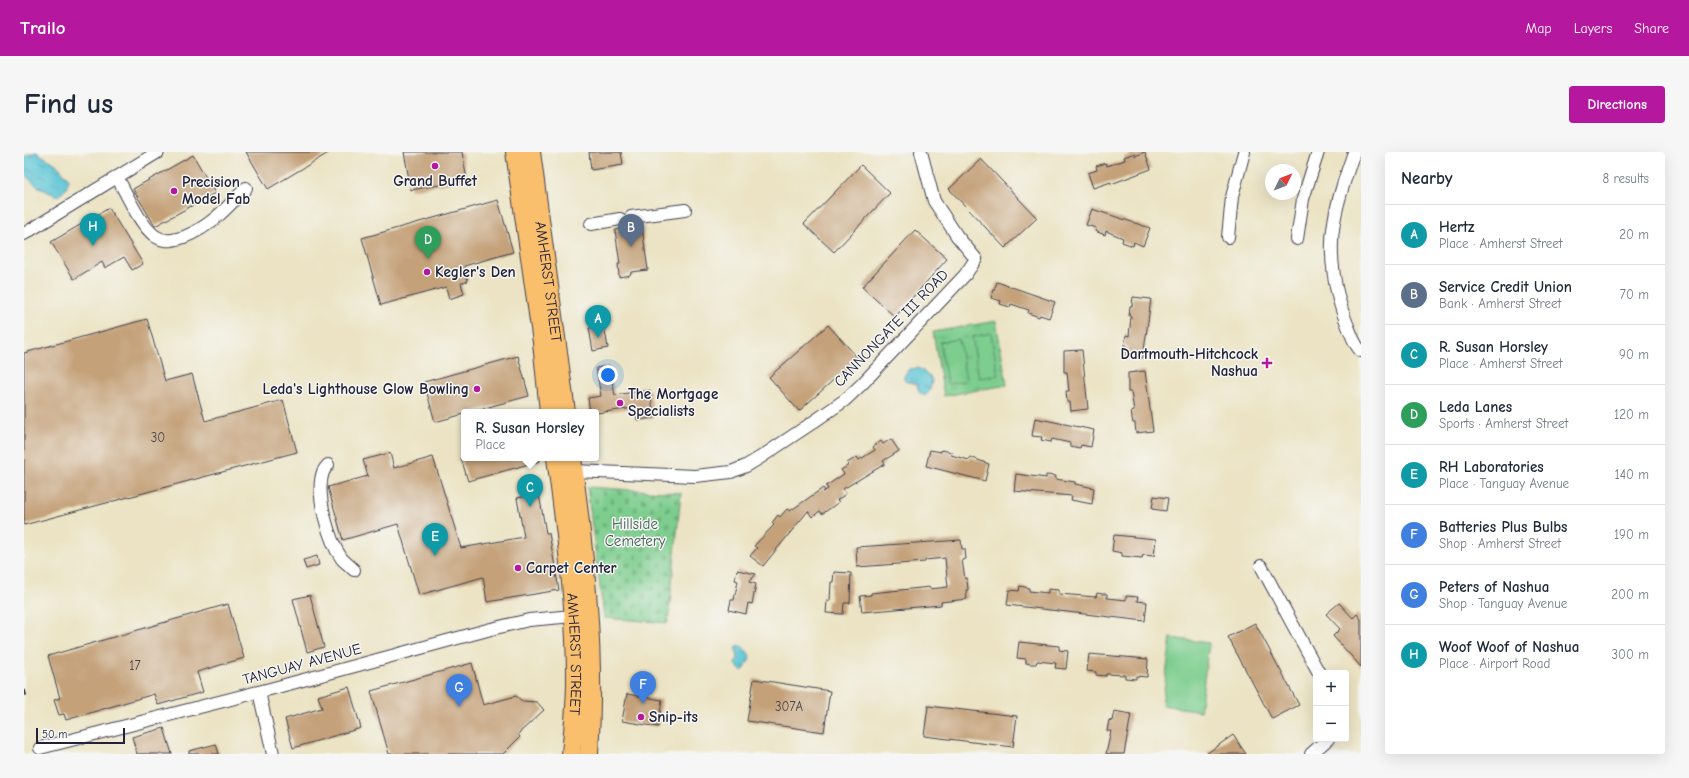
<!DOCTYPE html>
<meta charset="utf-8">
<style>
:root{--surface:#fff;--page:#f6f6f7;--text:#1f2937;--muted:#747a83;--line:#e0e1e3;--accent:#b5179e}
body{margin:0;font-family:"Comic Neue",sans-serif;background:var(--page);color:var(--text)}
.controls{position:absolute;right:12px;bottom:12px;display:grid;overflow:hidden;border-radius:4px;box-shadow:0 4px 16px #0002}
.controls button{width:36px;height:36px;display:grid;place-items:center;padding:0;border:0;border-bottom:1px solid var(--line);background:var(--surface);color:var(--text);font:20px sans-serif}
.compass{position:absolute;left:1241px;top:12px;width:36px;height:36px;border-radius:50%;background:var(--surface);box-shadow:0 4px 16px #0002;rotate:47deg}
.scale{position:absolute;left:12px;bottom:10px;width:89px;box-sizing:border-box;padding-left:4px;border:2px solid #22223b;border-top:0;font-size:11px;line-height:14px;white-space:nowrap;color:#22223b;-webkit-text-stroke:3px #f6f6f2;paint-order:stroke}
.you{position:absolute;left:584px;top:223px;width:14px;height:14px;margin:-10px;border:3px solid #fff;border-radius:50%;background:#1a73e8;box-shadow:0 0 0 6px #1a73e833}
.badge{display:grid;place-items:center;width:26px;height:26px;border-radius:50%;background:var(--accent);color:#fff;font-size:13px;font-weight:700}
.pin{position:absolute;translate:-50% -33px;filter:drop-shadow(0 1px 2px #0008)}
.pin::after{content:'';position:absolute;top:21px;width:14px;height:12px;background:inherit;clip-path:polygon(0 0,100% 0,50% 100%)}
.popup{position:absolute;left:437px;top:257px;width:138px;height:52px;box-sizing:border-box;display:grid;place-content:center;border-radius:4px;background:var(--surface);filter:drop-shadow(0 1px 3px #0005);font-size:13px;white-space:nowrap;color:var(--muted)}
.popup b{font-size:15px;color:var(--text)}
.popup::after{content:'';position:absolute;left:50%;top:100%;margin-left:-8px;border:8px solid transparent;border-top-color:var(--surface)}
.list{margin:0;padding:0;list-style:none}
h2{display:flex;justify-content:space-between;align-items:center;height:52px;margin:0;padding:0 16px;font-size:17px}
h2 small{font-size:13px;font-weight:400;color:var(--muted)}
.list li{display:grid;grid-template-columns:26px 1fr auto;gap:12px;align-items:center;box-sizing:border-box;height:60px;padding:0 16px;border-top:1px solid var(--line)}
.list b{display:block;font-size:15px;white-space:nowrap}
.list p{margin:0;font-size:13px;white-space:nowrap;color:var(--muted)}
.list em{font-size:13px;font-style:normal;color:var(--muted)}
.map{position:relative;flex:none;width:1337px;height:602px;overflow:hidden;border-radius:4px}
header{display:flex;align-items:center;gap:24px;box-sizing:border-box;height:56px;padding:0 20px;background:var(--accent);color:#fff}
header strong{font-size:19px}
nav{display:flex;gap:22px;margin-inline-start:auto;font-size:14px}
.intro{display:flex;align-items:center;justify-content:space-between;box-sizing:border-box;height:96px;padding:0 24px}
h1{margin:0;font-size:28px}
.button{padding:10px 18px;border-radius:4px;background:var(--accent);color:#fff;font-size:14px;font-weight:700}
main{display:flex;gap:24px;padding:0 24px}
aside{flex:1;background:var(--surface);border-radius:4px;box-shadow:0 4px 16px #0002}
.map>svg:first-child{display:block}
.cemetery{fill:url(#cemetery-stones);stroke:#507864}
.park{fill:url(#park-tufts);stroke:#507864}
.garden{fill:#7dcd8e;stroke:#507864}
.water{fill:url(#water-ripples);stroke:#3e7488}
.building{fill:#c4a179}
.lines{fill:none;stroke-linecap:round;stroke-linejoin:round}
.minor-casing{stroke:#403f4f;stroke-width:14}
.highway-casing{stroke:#403f4f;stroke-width:20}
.minor{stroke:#fff;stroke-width:12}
.highway{stroke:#f9bf6d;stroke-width:18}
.rail{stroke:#22223b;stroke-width:3;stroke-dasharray:6 3;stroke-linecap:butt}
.poi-dot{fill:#b5179e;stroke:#f6f6f2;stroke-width:1.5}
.labels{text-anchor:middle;stroke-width:3;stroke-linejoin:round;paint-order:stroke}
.number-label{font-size:13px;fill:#4a424a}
.poi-label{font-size:15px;font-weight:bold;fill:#22223b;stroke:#f6f6f2;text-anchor:start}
.street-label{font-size:15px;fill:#22223b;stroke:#f6f6f2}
.park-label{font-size:15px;fill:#425e58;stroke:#f6f6f2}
</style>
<header>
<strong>Trailo</strong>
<nav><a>Map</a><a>Layers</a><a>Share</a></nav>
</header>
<div class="intro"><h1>Find us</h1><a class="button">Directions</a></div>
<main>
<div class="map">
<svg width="1337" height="602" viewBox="0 0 1337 602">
<defs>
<pattern id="cemetery-stones" width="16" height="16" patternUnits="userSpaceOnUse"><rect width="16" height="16" fill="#7dcd8e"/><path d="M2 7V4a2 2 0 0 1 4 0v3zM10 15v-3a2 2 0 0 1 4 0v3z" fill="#6cb07b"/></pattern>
<pattern id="park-tufts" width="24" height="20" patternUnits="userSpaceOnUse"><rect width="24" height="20" fill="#7dcd8e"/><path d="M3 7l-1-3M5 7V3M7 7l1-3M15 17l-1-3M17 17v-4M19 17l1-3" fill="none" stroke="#6cb07b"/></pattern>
<pattern id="water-ripples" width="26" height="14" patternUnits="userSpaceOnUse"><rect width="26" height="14" fill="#5ac5d5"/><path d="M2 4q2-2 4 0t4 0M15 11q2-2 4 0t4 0" fill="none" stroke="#4aa0ae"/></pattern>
</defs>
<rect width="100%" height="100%" fill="#f6f6f2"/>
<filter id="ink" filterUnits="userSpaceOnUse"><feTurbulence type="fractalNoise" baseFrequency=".025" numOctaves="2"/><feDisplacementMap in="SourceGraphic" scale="8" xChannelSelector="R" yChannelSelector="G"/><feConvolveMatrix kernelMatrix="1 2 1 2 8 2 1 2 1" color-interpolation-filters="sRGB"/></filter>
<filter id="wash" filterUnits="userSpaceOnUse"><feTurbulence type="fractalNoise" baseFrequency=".012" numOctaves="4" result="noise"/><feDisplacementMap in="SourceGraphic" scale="16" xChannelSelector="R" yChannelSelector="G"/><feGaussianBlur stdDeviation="0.9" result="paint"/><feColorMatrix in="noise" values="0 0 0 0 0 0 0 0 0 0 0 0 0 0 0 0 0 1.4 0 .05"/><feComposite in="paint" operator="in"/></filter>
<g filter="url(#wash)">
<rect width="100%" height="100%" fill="#ebe3c3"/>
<!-- cemetery -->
<path class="cemetery" d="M563,335L657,341L644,471L580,466Z"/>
<!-- park -->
<path class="park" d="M972,169L983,233L920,244L909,180Z"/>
<!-- garden -->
<g class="garden">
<path d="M967,181L974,223L955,226L948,185Z"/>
<path d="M935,187L942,229L923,232L916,190Z"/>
<path d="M1147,486L1185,491L1176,559L1138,553Z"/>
</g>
<!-- water -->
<g class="water">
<path d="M12,0L32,12L45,27L42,37L34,44C23,40 2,30 0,18C0,14 0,9 0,5Z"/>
<path d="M894,216L906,224L908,229L905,240L901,244L895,240L893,232L883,230L880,228V224L885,217Z"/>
<path d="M714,494H717C721,496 728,503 725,509C724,511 722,513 721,515V517L717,519L711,512L714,506L712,497Z"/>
</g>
<g id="blocks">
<!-- building -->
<g class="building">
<path d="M222,0H306L244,37Z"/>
<path d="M380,0H438L443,28L387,38Z"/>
<path d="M565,0H597L599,13L567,18Z"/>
<path d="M1121,0L1127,17L1087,32V30L1069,36L1064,21L1073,18L1072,14L1082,11L1083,14L1101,8L1100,5L1111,1V4Z"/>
<path d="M169,3L191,41L131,74L109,37Z"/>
<path d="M957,7L1013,66L981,96L925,37Z"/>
<path d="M837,13L866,41L810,100L780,72Z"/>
<path d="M474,48L489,100L440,114L444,129L437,131L440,142L425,147L422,135L357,153L338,86Z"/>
<path d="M85,56L119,112L108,118L100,105L81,116L78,110L50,127L27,90Z"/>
<path d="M1068,57L1126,76L1119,94L1110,90L1109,94L1098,90L1099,86L1082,79L1081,83L1071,79L1072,76L1062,73Z"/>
<path d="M602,71L608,72L609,77L618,76L624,118L607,120L606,123L595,125L594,112H596L591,78L598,77L597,74Z"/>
<path d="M891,78L923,107L871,165L838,135Z"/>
<path d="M973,130L1031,150L1025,166L1016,163L1015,165L1004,161L1005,158L987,152L986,155L976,152L977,149L967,146Z"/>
<path d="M1109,145L1127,147L1119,206L1102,204L1103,194H1100L1102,183L1105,184L1107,165L1105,164L1106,154H1108Z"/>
<path d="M123,167L141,229L168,222L181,269L259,248L273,300L0,373V201Z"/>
<path d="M580,173L584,196L569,199L565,176Z"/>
<path d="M804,173L834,206L775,259L745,225Z"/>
<path d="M1058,198L1064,257L1047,259L1046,250H1043L1042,239H1045L1043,220H1040V199Z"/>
<path d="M494,204L505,244L446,260H440V262L411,270L400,230Z"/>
<path d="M585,214L591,243L626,238L630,266L613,268L611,256L572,261V260H566L564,246L577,244L572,216Z"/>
<path d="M1121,219L1129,279L1112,281L1111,271H1109L1108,266L1107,260L1110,259L1107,240H1104V221Z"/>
<path d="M1011,266L1070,278L1067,295L1057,293L1056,296L1046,294V291L1028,287L1027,290L1017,288L1018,285L1008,284Z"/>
<path d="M867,287L875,299L859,309L861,312L819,337L822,342L813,348L815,350L798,362L796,359L788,365L784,359L739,414L726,404L733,396L730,394L750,373L748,371L754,363L756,365L763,357L766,359L799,336L801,339L799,340L804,337L802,334L820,322L817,318L825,313L823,311L833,305L835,308L851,298L849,295L857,289L859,292Z"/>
<path d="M906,298L917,300V298L928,300L927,303L945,308L946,305L965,312L961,329L902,314Z"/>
<path d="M366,301L370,316L409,305L437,396L500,385L493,346L515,342L522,381H525L535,438L463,450L459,425L395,443L374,372L319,388L304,335L344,324L339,308Z"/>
<path d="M437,306H515L516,309L444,329Z"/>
<path d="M992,322L1022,326V323L1032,324L1031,327L1051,330V332L1070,336L1068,352L1047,348L1048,344L990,339Z"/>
<path d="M1130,344L1144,346L1142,359L1128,357Z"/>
<path d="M1090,383L1132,387L1130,404L1119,403L1118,406L1098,404V401L1088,399Z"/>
<path d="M937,388L938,397H941L942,407L938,408L941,427L943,426L944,438H942L943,447L917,450V453L838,460L836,444L847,443V441L906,435V437L924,435L921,406L901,408V410L833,415L832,395Z"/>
<path d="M293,404L295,413L282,417L279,408Z"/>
<path d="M713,418L732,422L725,430L732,432L728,452L724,451L722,462L705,458L707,448H710L714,429L711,428Z"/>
<path d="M810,420L827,421L826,451H820L819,462L802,461L803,449H806L807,430H809Z"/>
<path d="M996,434L1005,436V439L1024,441V437L1035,438V442L1072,445L1073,441L1078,442H1083V446L1102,448V444L1114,445L1113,449L1123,450L1121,469L983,453L985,438L995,439Z"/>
<path d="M286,443L300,495L283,500L269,447Z"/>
<path d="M1315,451L1329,466L1333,462L1337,467V515L1309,484L1316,477L1302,462Z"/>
<path d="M204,452L220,506L173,520L179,540L134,553L130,542L42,568L40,562L35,563L30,548L36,546L24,504Z"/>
<path d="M1231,471L1275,553L1248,567L1204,485Z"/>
<path d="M995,490L1035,494V498L1044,499L1042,517L1031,516L1032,511L1013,509L1012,512H1007L1002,511V507L993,506Z"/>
<path d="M1065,502L1124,507L1123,525L1112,524V527L1101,526V523L1082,522V524L1072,523V520L1063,519Z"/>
<path d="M448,511L459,553L492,544L498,549L513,550L520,558L494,582L496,585L479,602H365L347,539Z"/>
<path d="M730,527L806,539L800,580L723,569Z"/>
<path d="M325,535L337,576L269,596L261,567L298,556L294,544Z"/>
<path d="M603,542L638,548L634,575L598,569Z"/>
<path d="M904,554L993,564L989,595L900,584Z"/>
<path d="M1090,559L1107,562L1100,602H1082L1087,579H1083L1085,568L1088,569Z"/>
<path d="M140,576L148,602H113L108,585Z"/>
<path d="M1209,583L1222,602H1182Z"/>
<path d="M192,592L195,602H165V599Z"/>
</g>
</g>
</g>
<g filter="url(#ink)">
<use href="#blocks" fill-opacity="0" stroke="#403f4f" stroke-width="1"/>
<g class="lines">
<!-- minor casing -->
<g class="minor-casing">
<g id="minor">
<path d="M1330,0C1322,23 1314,46 1310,70C1304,103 1311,142 1323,172C1327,181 1330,193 1337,199"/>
<path d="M93,25C103,42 115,72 131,84C141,91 149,88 160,85C186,75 203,56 222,36"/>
<path d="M607,65L661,58"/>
<path d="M567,72L596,67"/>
<path d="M0,82L134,0"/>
<path d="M1204,85L1208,45L1220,0"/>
<path d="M1273,87L1279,47L1294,0"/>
<path d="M304,313C302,315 300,318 299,320C291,342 305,389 318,407C322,411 326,414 330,418"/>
<path d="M550,319L671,324L707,320L722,314L737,305L785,273L821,248L838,232L941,123L952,107L933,84L910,49L897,0"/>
<path d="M1237,414L1295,521"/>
<path d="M235,540L249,602"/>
<path d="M16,596L246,537L467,477L505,468L549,464"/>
<path d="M1287,602L1304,587"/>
</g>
</g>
<!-- highway casing -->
<g class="highway-casing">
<g id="highway">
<path d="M491,0L518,190L525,260"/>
<path id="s1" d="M507,0L542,260"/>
<path id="s2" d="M532,306C542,379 552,456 552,529C552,554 549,578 547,602"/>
<path d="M548,306C561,406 572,501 565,602"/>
</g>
</g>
<!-- minor -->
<use href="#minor" class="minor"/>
<!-- highway -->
<use href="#highway" class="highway"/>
<!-- rail -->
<path class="rail" d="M0,538L2,545"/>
</g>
</g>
<!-- markers -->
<g class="poi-dot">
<circle cx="411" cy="14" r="4"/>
<circle cx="150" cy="39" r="4"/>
<circle cx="403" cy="120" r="4"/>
<path d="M1241 205h4v4h4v4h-4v4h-4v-4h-4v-4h4z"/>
<circle cx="453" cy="237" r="4"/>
<circle cx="596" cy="251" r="4"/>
<circle cx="494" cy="416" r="4"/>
<circle cx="617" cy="565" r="4"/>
</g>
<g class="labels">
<!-- number labels -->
<g class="number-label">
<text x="134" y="290">30</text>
<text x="111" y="518">17</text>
<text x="765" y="559">307A</text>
</g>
<!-- poi labels -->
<g class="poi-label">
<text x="411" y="34" text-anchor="middle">Grand Buffet</text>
<text x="158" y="35">Precision<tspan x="158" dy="17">Model Fab</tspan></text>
<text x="411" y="125">Kegler's Den</text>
<text x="1234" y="207" text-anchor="end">Dartmouth-Hitchcock<tspan x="1234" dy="17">Nashua</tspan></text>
<text x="445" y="242" text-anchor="end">Leda's Lighthouse Glow Bowling</text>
<text x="604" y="247">The Mortgage<tspan x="604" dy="17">Specialists</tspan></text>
<text x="502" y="421">Carpet Center</text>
<text x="625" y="570">Snip-its</text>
</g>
<!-- street labels -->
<g class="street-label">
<text dy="5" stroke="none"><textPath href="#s1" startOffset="131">AMHERST STREET</textPath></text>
<text transform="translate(867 176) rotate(-46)" y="5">CANNONGATE III ROAD</text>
<text dy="5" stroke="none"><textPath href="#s2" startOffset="197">AMHERST STREET</textPath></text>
<text transform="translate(278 512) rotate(-15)" y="5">TANGUAY AVENUE</text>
</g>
<!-- park labels -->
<g class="park-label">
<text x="611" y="377">Hillside<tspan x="611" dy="17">Cemetery</tspan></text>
</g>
</g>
</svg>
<div class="controls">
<button>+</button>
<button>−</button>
</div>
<svg class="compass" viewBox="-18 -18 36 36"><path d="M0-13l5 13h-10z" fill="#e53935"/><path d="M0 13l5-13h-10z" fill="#747a83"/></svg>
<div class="scale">50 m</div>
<div class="you"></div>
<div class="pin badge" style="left:574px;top:186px;background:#0f9aa8">A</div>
<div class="pin badge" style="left:607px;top:95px;background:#5c6f8a">B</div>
<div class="pin badge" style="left:506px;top:355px;background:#0f9aa8">C</div>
<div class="popup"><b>R. Susan Horsley</b>Place</div>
<div class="pin badge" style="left:404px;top:107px;background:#2e9e5b">D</div>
<div class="pin badge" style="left:411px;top:404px;background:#0f9aa8">E</div>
<div class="pin badge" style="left:619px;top:552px;background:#3f7fe0">F</div>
<div class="pin badge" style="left:435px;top:555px;background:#3f7fe0">G</div>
<div class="pin badge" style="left:69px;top:94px;background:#0f9aa8">H</div>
</div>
<aside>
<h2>Nearby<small>8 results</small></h2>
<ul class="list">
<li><span class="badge" style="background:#0f9aa8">A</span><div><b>Hertz</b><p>Place · Amherst Street</p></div><em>20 m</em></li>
<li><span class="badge" style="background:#5c6f8a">B</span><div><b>Service Credit Union</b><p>Bank · Amherst Street</p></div><em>70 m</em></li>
<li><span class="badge" style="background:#0f9aa8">C</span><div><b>R. Susan Horsley</b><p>Place · Amherst Street</p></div><em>90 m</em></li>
<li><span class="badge" style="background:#2e9e5b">D</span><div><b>Leda Lanes</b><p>Sports · Amherst Street</p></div><em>120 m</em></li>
<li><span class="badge" style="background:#0f9aa8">E</span><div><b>RH Laboratories</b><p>Place · Tanguay Avenue</p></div><em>140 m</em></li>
<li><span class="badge" style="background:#3f7fe0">F</span><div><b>Batteries Plus Bulbs</b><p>Shop · Amherst Street</p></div><em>190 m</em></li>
<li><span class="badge" style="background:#3f7fe0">G</span><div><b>Peters of Nashua</b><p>Shop · Tanguay Avenue</p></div><em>200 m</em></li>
<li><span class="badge" style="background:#0f9aa8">H</span><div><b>Woof Woof of Nashua</b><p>Place · Airport Road</p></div><em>300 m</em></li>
</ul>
</aside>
</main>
